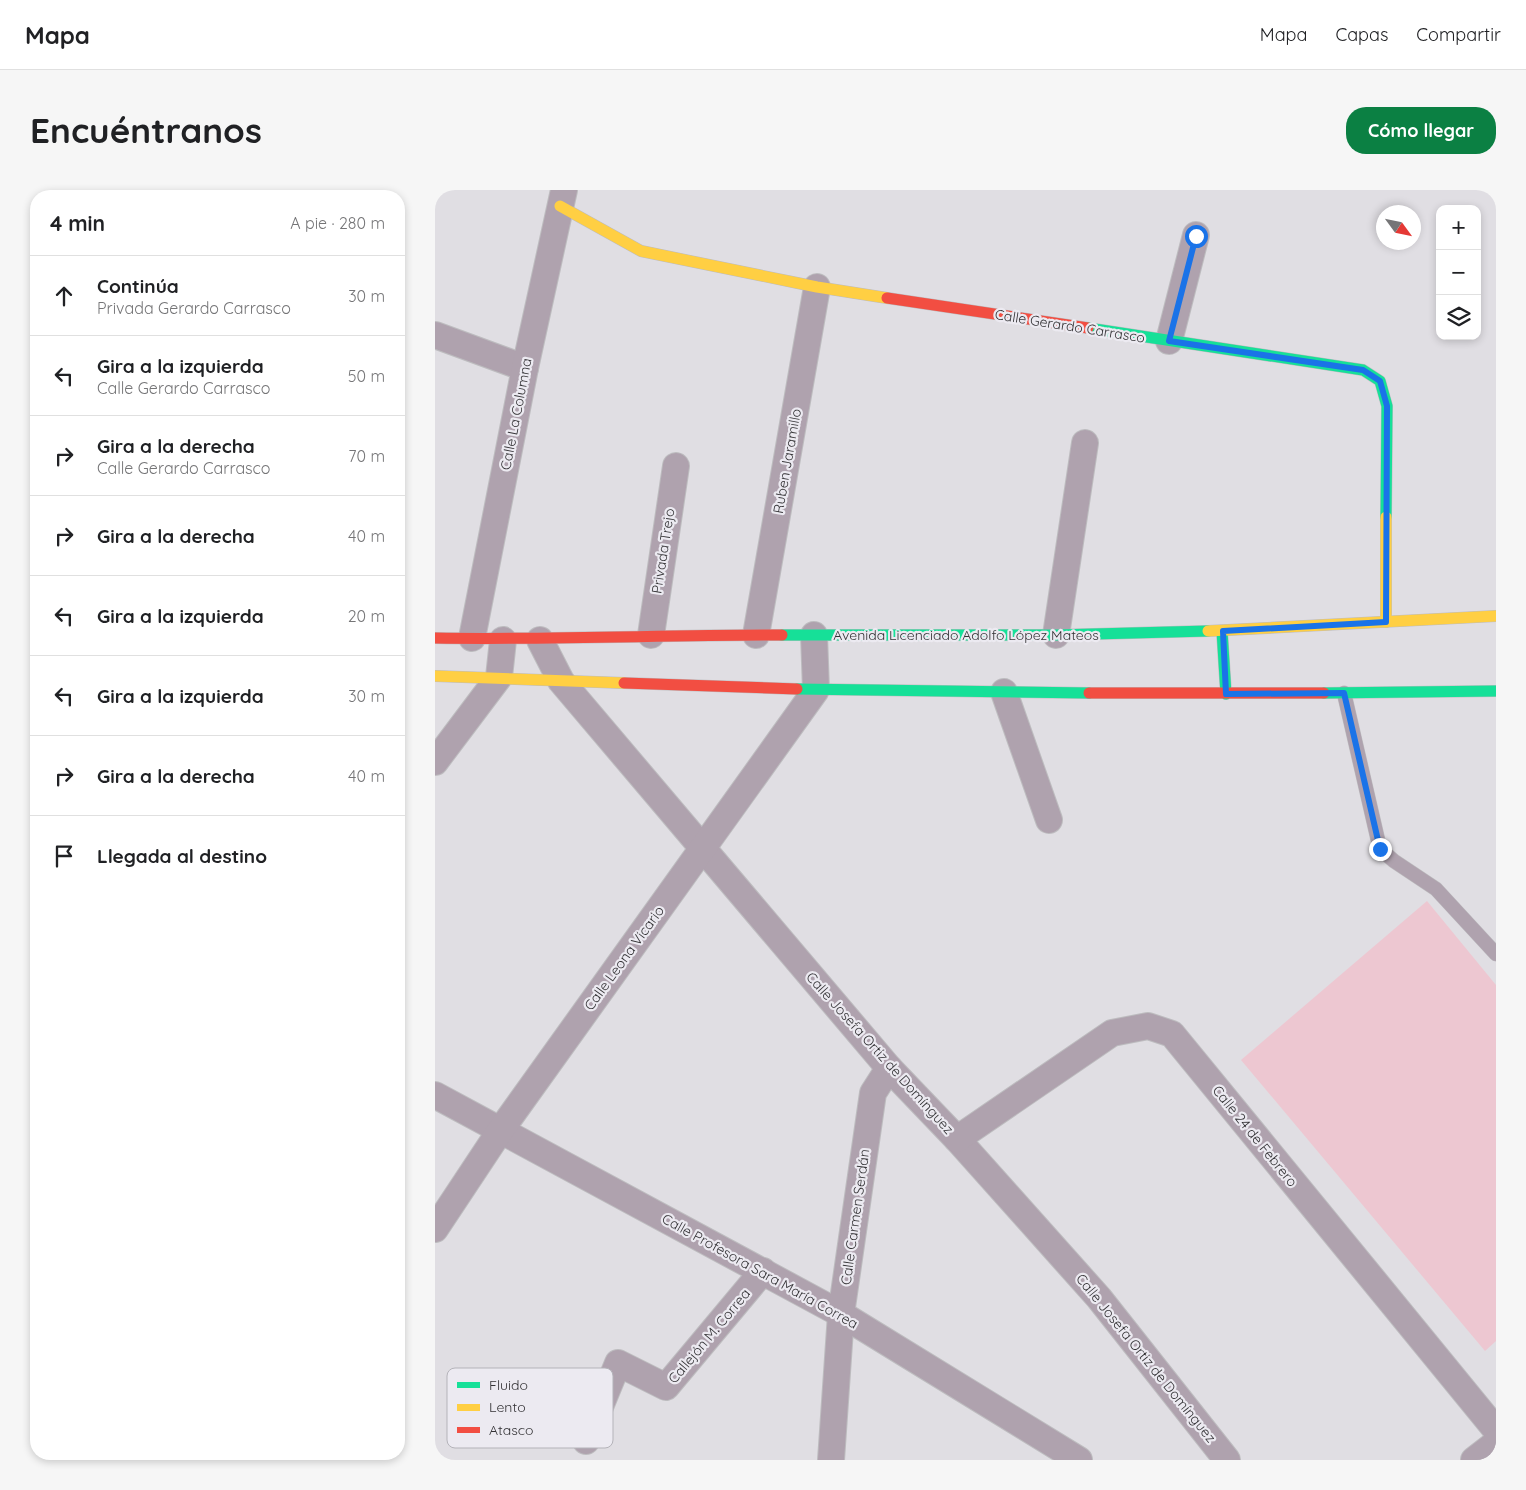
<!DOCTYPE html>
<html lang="es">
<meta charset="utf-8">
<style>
:root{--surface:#fff;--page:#f6f6f6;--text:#202124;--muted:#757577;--line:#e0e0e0;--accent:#0b8043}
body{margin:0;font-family:Quicksand,sans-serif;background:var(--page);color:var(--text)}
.controls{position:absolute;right:15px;top:15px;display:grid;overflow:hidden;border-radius:10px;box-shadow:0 2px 8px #0003}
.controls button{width:45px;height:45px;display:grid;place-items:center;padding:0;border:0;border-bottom:1px solid var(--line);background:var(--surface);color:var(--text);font:25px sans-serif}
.compass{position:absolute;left:941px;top:15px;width:45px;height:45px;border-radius:50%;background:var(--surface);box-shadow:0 2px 8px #0003;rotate:123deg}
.stop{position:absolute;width:15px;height:15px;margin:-11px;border:4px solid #1a73e8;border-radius:50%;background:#fff}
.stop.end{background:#1a73e8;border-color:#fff;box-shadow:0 1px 5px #0008}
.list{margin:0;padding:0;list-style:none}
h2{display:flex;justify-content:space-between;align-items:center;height:65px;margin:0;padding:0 20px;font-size:21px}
h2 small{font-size:16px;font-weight:400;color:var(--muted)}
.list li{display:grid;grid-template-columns:32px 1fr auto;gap:15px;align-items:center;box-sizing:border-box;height:80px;padding:0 20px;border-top:1px solid var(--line)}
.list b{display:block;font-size:19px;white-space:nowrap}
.list p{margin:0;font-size:16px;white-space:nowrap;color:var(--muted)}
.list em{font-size:16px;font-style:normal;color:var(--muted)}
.icon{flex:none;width:28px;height:28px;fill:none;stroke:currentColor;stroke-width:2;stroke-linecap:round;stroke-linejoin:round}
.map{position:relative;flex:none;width:1061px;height:1270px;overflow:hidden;border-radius:20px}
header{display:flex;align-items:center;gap:30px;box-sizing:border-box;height:70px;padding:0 25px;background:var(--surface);border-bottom:1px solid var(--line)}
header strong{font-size:24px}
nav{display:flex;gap:28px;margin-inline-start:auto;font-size:18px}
.intro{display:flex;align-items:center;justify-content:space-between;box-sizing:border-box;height:120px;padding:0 30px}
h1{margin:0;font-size:35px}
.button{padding:12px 22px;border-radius:20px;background:var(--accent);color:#fff;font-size:18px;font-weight:700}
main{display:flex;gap:30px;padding:0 30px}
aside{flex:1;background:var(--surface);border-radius:20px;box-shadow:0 2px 8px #0003}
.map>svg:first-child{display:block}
.green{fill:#edc7d1}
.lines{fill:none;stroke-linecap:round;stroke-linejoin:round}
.lane-casing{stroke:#bdbcbf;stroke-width:15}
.street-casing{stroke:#bdbcbf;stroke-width:28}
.fast-casing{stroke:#bdbcbf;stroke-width:12}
.slow-casing{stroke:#bdbcbf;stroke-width:12}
.jam-casing{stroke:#bdbcbf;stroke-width:12}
.lane{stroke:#afa2ae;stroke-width:14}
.street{stroke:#afa2ae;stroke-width:26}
.fast{stroke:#16e098;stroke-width:11}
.slow{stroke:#ffcf43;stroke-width:11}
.jam{stroke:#f24e42;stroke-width:11}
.route{stroke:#1a73e8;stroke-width:6}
.labels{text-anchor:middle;stroke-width:4.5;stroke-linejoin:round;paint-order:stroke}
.street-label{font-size:14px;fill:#333235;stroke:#eceaf1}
.key{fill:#eceaf1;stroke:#b4b3b9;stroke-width:1}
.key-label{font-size:14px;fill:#333235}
</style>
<header>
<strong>Mapa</strong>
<nav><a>Mapa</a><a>Capas</a><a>Compartir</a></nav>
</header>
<div class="intro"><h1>Encuéntranos</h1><a class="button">Cómo llegar</a></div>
<main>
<aside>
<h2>4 min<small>A pie · 280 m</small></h2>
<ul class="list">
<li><svg class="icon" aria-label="ahead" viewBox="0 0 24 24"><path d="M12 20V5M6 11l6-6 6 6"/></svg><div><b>Continúa</b><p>Privada Gerardo Carrasco</p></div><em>30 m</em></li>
<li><svg class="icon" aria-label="left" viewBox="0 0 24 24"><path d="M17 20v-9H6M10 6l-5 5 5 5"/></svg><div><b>Gira a la izquierda</b><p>Calle Gerardo Carrasco</p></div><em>50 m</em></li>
<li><svg class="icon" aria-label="right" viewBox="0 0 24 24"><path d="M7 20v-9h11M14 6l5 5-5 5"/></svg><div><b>Gira a la derecha</b><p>Calle Gerardo Carrasco</p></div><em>70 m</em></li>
<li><svg class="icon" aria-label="right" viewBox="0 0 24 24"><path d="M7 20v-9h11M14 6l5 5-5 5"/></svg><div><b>Gira a la derecha</b></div><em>40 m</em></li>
<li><svg class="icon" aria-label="left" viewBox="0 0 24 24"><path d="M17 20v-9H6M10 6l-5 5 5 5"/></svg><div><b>Gira a la izquierda</b></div><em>20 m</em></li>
<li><svg class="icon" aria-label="left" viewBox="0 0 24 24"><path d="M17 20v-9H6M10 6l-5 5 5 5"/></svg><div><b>Gira a la izquierda</b></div><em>30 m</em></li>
<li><svg class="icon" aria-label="right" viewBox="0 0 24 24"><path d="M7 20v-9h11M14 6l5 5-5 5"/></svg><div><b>Gira a la derecha</b></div><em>40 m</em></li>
<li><svg class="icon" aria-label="arrive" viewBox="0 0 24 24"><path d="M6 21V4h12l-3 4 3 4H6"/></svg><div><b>Llegada al destino</b></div></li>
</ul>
</aside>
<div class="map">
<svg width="1061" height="1270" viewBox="0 0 1061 1270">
<rect width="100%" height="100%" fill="#e0dee3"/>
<!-- green -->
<path class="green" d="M992,711L1061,795V1151L1050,1161L806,870Z"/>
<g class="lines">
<!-- lane casing -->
<g class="lane-casing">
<path id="lane" d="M909,503L945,659L959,671L1001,699L1061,764"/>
</g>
<!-- street casing -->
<g class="street-casing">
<g id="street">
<path d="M0,145L90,178"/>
<path d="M734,151L761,45"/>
<path d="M216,445L241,276"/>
<path d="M321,445L382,97"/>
<path d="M621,445L650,253"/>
<path d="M37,448L90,178L129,0"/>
<path d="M105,450L126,491L454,878L522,949L664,1108L792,1270"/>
<path d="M569,502L614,630"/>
<path d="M0,572L64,487L68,450"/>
<path d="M0,905L406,1124L644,1270"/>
<path d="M522,949L677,843L713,836L737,844L1061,1240"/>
<path d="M0,1039L65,941L381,500L379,445"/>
<path d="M151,1251L183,1173L231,1197L328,1081"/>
<path d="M396,1270L406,1124L438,903L454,878"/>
<path d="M1039,1270L1061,1253"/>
</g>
</g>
<!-- fast casing -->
<g class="fast-casing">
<g id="fast">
<path d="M653,138L928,180L945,191L952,216L951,327"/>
<path d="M787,441L791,504"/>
<path d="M347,445H621L773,441"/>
<path d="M362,499L654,503"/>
<path d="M889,503L1061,501"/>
</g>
</g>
<!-- slow casing -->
<g class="slow-casing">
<g id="slow">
<path d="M125,16L206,61L382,97L452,108"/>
<path d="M951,432V327"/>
<path d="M773,441L1061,426"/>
<path d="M0,486L189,493"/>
</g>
</g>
<!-- jam casing -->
<g class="jam-casing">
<g id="jam">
<path d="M452,108L653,138"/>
<path d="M0,448C116,450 231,445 347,445"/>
<path d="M189,493L362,499"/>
<path d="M654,503H889"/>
</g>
</g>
<!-- lane -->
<use href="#lane" class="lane"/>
<!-- street -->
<use href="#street" class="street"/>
<!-- fast -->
<use href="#fast" class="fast"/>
<!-- slow -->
<use href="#slow" class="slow"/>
<!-- jam -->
<use href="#jam" class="jam"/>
</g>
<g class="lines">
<!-- route -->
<path class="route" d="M761,46L734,151L928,180L945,191L952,216L951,432L788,441L791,504L909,503L945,659"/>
</g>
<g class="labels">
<!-- street labels -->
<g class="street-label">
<text transform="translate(635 136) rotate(9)" y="5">Calle Gerardo Carrasco</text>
<text transform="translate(81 224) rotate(-79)" y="5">Calle La Columna</text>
<text transform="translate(352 271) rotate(-80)" y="5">Ruben Jaramillo</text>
<text transform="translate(228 361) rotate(-81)" y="5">Privada Trejo</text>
<text x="531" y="450">Avenida Licenciado Adolfo López Mateos</text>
<text transform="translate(189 768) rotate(-54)" y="5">Calle Leona Vicario</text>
<text transform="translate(445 863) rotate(48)" y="5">Calle Josefa Ortiz de Domínguez</text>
<text transform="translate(820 946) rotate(51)" y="5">Calle 24 de Febrero</text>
<text transform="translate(420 1027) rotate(-82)" y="5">Calle Carmen Serdán</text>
<text transform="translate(325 1081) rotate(29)" y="5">Calle Profesora Sara María Correa</text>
<text transform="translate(274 1146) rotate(-50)" y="5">Callejón M. Correa</text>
<text transform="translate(711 1168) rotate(51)" y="5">Calle Josefa Ortiz de Domínguez</text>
</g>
</g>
<!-- legend -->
<rect x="12" y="1178" width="166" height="80" rx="8" class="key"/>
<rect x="22" y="1192" width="23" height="6" fill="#16e098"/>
<rect x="22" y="1214" width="23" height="7" fill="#ffcf43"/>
<rect x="22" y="1237" width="23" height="6" fill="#f24e42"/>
<g class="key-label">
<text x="54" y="1200">Fluido</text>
<text x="54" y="1222">Lento</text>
<text x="54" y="1245">Atasco</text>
</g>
</svg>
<div class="controls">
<button>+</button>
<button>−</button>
<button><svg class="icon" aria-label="layers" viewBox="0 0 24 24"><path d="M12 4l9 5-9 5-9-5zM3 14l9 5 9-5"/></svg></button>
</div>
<svg class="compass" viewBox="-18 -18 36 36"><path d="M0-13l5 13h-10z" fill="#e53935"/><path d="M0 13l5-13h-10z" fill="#757577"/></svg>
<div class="stop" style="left:761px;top:46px"></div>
<div class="stop end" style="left:945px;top:659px"></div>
</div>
</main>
